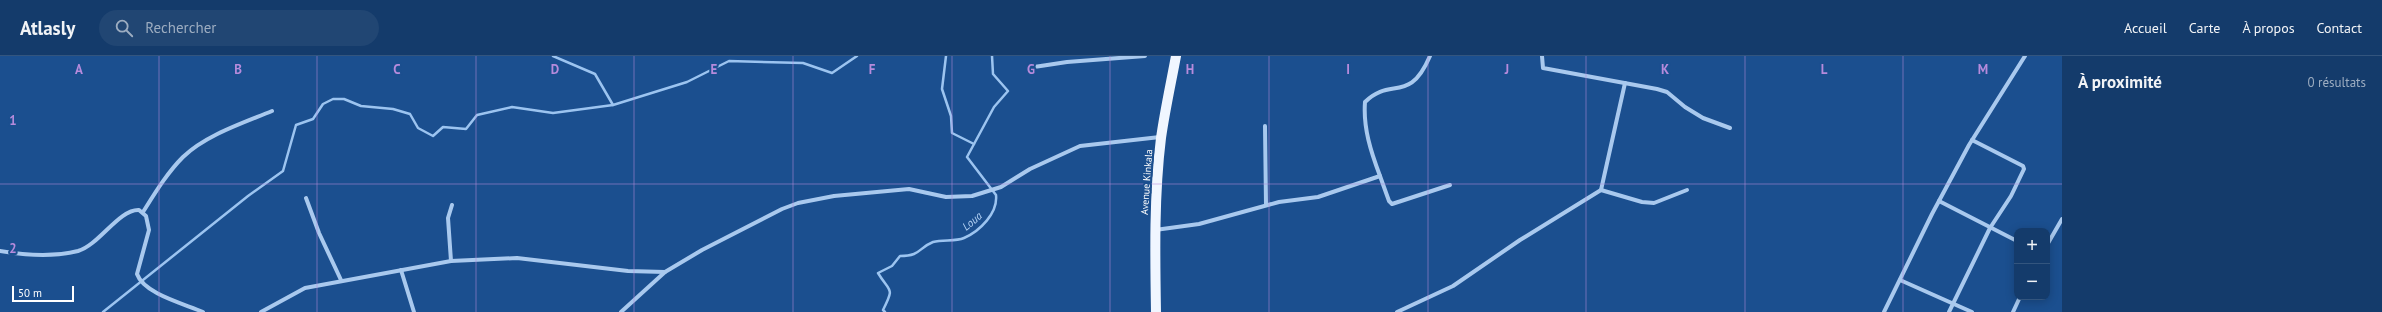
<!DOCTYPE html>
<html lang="fr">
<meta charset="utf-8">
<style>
:root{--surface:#143b6b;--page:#214673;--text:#f1f3f6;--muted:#9dadc1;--line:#33557e}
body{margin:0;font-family:"PT Sans",sans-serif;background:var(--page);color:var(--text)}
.controls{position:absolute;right:12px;bottom:12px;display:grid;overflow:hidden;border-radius:8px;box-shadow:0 2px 10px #0003}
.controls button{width:36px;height:36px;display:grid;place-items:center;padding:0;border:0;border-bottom:1px solid var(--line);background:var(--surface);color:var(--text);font:20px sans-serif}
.scale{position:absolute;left:12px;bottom:10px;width:62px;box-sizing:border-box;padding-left:4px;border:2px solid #fff;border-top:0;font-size:11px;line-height:14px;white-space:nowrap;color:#fff;-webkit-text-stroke:3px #1b4f8f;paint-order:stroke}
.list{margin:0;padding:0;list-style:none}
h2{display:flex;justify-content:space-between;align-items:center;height:52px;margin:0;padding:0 16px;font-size:17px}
h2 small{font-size:13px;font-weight:400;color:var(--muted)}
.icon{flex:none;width:22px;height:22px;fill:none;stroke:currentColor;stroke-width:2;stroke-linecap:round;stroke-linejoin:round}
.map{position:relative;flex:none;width:2062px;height:256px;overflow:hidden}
header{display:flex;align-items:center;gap:24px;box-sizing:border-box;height:56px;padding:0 20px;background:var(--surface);border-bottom:1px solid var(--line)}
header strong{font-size:19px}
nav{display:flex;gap:22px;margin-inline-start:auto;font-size:14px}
.search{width:280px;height:36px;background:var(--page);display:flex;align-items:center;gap:10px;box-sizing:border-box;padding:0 14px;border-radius:22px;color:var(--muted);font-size:15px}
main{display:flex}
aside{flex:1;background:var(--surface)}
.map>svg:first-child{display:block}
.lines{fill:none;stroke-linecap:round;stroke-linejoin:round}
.stream{stroke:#9cc4f0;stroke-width:2.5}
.minor{stroke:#a9c9ee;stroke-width:4}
.primary{stroke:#f0f6ff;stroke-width:10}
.grid{fill:none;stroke:#b68bdc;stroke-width:1;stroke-opacity:0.55}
.labels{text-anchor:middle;stroke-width:4;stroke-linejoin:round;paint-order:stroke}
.street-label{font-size:10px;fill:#fff;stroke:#1b4f8f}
.water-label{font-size:11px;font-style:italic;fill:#b5d3f5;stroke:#1b4f8f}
.grid-label{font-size:13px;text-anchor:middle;font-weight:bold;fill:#b68bdc;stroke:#1b4f8f;stroke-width:4;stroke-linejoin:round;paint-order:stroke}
</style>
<header>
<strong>Atlasly</strong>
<div class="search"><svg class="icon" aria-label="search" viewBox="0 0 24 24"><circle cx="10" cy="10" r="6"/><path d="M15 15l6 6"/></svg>Rechercher</div>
<nav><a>Accueil</a><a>Carte</a><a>À propos</a><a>Contact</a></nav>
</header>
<main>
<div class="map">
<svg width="2062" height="256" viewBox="0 0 2062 256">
<rect width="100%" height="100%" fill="#1b4f8f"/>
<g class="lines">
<!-- stream -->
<g class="stream">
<path d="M553,0L595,18L613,49L687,26L729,5L803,7L832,17L857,0"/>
<path d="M946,0L942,33L951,60L952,77L974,88"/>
<path d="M103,256L248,140L283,115L296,69L313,63L323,48L333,43H344L361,50L393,53L410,58L418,72L433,80L443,71L466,73L477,59L512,51L553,57L613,49"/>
<path d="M885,256L883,254C895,230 890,237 878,217L892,210L900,200C921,200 918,192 933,186C943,183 955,186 964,182C980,175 998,157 996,139L967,101L994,51L1008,35L993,18L992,0"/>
</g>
<!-- minor -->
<g class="minor">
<path d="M1542,0L1543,12L1657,33L1667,36L1685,51L1703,62L1730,72"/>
<path d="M1034,11L1067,6L1145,0"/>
<path d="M1265,70L1266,149"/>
<path d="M1380,120L1389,145L1392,148L1450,129"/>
<path d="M1601,134L1642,146L1654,147L1687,134"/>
<path d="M306,142L319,177L341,224"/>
<path d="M1939,145L2017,185"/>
<path d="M143,156C155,137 167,117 183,101C206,79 243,67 272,55"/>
<path d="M1155,174L1199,168L1279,146L1318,141L1380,120C1371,96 1363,72 1365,46C1391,20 1409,49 1430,0"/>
<path d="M2047,189L2062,163"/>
<path d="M0,195C24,199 54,201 78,195C99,189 119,153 139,154L146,160L149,174L137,218C144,238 185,248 203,256"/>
<path d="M451,205L448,162L452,149"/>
<path d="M401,214L414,256"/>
<path d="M1900,224L1972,256"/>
<path d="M261,256L305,232L451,205L517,202L628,215L665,216"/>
<path d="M621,256L665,216L702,194L782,153L798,147L834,140L909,133L946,141L972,140L1001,131L1030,113L1080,90L1160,81"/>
<path d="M1397,256L1453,230L1520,184L1601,134L1625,27"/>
<path d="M1884,256L1932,158L1969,89L2025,0"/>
<path d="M1949,256L1990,172L2011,140L2024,113L2023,110L1972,84"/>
<path d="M2013,256L2020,241"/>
</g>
<!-- primary -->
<path class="primary" d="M1156,256C1155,198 1154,139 1161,82C1165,54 1171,27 1176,0"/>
</g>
<!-- grid -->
<path class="grid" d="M159,0V256M317,0V256M476,0V256M634,0V256M793,0V256M952,0V256M1110,0V256M1269,0V256M1428,0V256M1586,0V256M1745,0V256M1903,0V256M0,128H2062"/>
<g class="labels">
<!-- street labels -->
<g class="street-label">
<text transform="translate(1146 126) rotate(-86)" y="4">Avenue Kinkala</text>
</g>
<!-- water labels -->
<g class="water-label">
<text transform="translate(972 165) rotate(-40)" y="4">Loua</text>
</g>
</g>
<g class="grid-label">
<text x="79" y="18">A</text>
<text x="238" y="18">B</text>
<text x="397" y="18">C</text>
<text x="555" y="18">D</text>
<text x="714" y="18">E</text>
<text x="872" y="18">F</text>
<text x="1031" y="18">G</text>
<text x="1190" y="18">H</text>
<text x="1348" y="18">I</text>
<text x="1507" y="18">J</text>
<text x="1665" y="18">K</text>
<text x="1824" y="18">L</text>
<text x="1983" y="18">M</text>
<text x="13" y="69">1</text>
<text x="13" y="197">2</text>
</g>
</svg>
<div class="controls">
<button>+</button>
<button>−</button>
</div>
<div class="scale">50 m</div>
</div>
<aside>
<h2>À proximité<small>0 résultats</small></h2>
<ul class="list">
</ul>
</aside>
</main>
